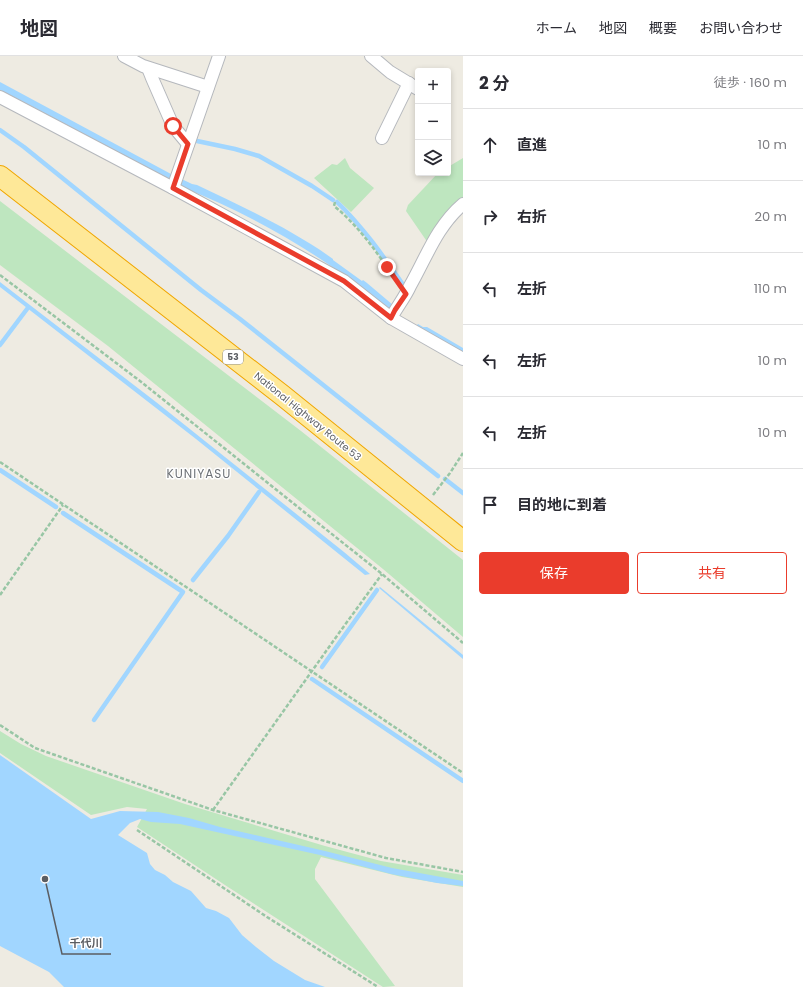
<!DOCTYPE html>
<html lang="ja">
<meta charset="utf-8">
<style>
:root{--surface:#fff;--page:#f7f7f7;--text:#2b2b33;--muted:#7c7c81;--line:#e1e1e2;--accent:#ea3c2c}
body{margin:0;font-family:Poppins,"Noto Sans JP",sans-serif;background:var(--page);color:var(--text)}
.controls{position:absolute;right:12px;top:12px;display:grid;overflow:hidden;border-radius:4px;box-shadow:0 2px 6px #0003}
.controls button{width:36px;height:36px;display:grid;place-items:center;padding:0;border:0;border-bottom:1px solid var(--line);background:var(--surface);color:var(--text);font:20px sans-serif}
.stop{position:absolute;width:12px;height:12px;margin:-9px;border:3px solid #ea3c2c;border-radius:50%;background:#fff}
.stop.end{background:#ea3c2c;border-color:#fff;box-shadow:0 1px 4px #0008}
.list{margin:0;padding:0;list-style:none}
h2{display:flex;justify-content:space-between;align-items:center;height:52px;margin:0;padding:0 16px;font-size:17px}
h2 small{font-size:13px;font-weight:400;color:var(--muted)}
.list li{display:grid;grid-template-columns:26px 1fr auto;gap:12px;align-items:center;box-sizing:border-box;height:72px;padding:0 16px;border-top:1px solid var(--line)}
.list b{display:block;font-size:15px;white-space:nowrap}
.list em{font-size:13px;font-style:normal;color:var(--muted)}
.actions{display:flex;gap:8px;padding:12px 16px}
.actions a{flex:1;padding:9px 0;border:1px solid var(--accent);border-radius:4px;text-align:center;font-size:14px;color:var(--accent)}
.actions .main{background:var(--accent);color:#fff}
.icon{flex:none;width:22px;height:22px;fill:none;stroke:currentColor;stroke-width:2;stroke-linecap:round;stroke-linejoin:round}
.map{position:relative;flex:none;width:463px;height:931px;overflow:hidden}
header{display:flex;align-items:center;gap:24px;box-sizing:border-box;height:56px;padding:0 20px;background:var(--surface);border-bottom:1px solid var(--line)}
header strong{font-size:19px}
nav{display:flex;gap:22px;margin-inline-start:auto;font-size:14px}
main{display:flex}
aside{flex:1;background:var(--surface)}
.map>svg:first-child{display:block}
.green{fill:#bee6bf}
.water{fill:#a1d6ff}
.lines{fill:none;stroke-linecap:round;stroke-linejoin:round}
.stream{stroke:#a1d6ff;stroke-width:4.5}
.minor-casing{stroke:#b5b8bd;stroke-width:14}
.trunk-casing{stroke:#f0a600;stroke-width:22}
.path{stroke:#98c6a5;stroke-width:2.5;stroke-dasharray:4 2;stroke-linecap:butt}
.minor{stroke:#fff;stroke-width:12}
.trunk{stroke:#fee898;stroke-width:20}
.route{stroke:#ea3c2c;stroke-width:5}
.labels{text-anchor:middle;stroke-width:3;stroke-linejoin:round;paint-order:stroke}
.shield{fill:#fff;stroke:#8c8e92;stroke-width:1}
.shield-label{font-size:9px;font-weight:bold;fill:#5b5e63}
.street-label{font-size:10px;fill:#5b5e63;stroke:#fff}
.quarter-label{font-size:12px;letter-spacing:1px;fill:#6c7075;stroke:#fff}
.leader{fill:none;stroke:#5b5e63;stroke-width:1.5}
.callout-dot{fill:#5b5e63;stroke:#fff;stroke-width:1.5}
.callout-label{font-size:11px;text-anchor:middle;font-weight:bold;fill:#5b5e63;stroke:#fff;stroke-width:3;stroke-linejoin:round;paint-order:stroke}
</style>
<header>
<strong>地図</strong>
<nav><a>ホーム</a><a>地図</a><a>概要</a><a>お問い合わせ</a></nav>
</header>
<main>
<div class="map">
<svg width="463" height="931" viewBox="0 0 463 931">
<rect width="100%" height="100%" fill="#eeebe2"/>
<!-- green -->
<g class="green">
<path d="M345,102L350,112L374,132L351,156L314,122L332,108L337,109Z"/>
<path d="M463,102V144L428,187L406,155L408,149L438,117H448V111Z"/>
<path d="M0,145L301,375L463,504V581L383,513L108,290L0,209Z"/>
<path d="M0,675L21,688L46,700L185,748L325,790L381,805L463,819V831L402,821L321,801L315,813V823L395,930L383,931L228,831L137,771L147,753L127,751L91,759L0,697Z"/>
</g>
<!-- water -->
<g class="water">
<path d="M0,26L171,118L192,128L197,129C243,151 291,173 333,203V204L362,225L363,224L367,227L393,249L389,254C372,237 353,225 334,212C287,180 237,153 184,132C166,125 148,113 131,104C87,80 44,56 0,34Z"/>
<path d="M0,226L156,346L344,496L370,518L365,519L196,383L0,231Z"/>
<path d="M418,268L423,271H427L463,292V300L415,271Z"/>
<path d="M380,531L463,599V603L379,532Z"/>
<path d="M0,699L91,763L120,755L158,756L189,762L220,771L325,795L392,812L463,825V830L437,827L391,818L320,799L180,768L151,766L140,763L130,767L118,779L147,797L150,808L155,814L165,819L173,826L191,835L206,852L216,855L229,862L242,879L256,891L274,905L305,924L325,931H64L49,916L0,890Z"/>
</g>
<g class="lines">
<!-- stream -->
<g class="stream">
<path d="M0,74L24,91L201,234L240,263L438,420"/>
<path d="M197,85L235,93L259,100L312,130L333,144"/>
<path d="M337,146C363,171 383,200 404,230"/>
<path d="M0,289L27,253"/>
<path d="M0,414L56,451"/>
<path d="M445,423L463,437"/>
<path d="M63,457L183,536L94,664"/>
<path d="M193,524L228,480L259,436"/>
<path d="M322,611L377,534"/>
<path d="M312,623L463,725"/>
</g>
<!-- minor casing -->
<g class="minor-casing">
<g id="minor">
<path d="M124,0L143,10L208,31"/>
<path d="M371,0L390,16L418,33"/>
<path d="M148,12L152,22L173,70L188,88"/>
<path d="M0,41L173,132L344,225L391,262L463,303"/>
<path d="M382,82L409,27"/>
<path d="M173,132L219,0"/>
<path d="M391,262C397,251 405,241 410,230C426,202 437,170 463,148"/>
</g>
</g>
<!-- trunk casing -->
<g class="trunk-casing">
<path id="trunk" d="M0,120L282,339L463,485"/>
</g>
<!-- path -->
<g class="path">
<path d="M335,146L334,150C359,170 379,199 397,226"/>
<path d="M0,219L140,325L382,518L463,587"/>
<path d="M0,406L463,717"/>
<path d="M433,439L450,417L463,397"/>
<path d="M0,539L63,449"/>
<path d="M0,669L35,692L213,754L386,802L463,816"/>
<path d="M213,754L339,577L382,518"/>
<path d="M137,774L267,861L378,931"/>
</g>
<!-- minor -->
<use href="#minor" class="minor"/>
<!-- trunk -->
<use href="#trunk" class="trunk"/>
</g>
<g class="lines">
<!-- route -->
<path class="route" d="M173,70L188,88L173,132L344,225L391,262L395,254L406,238L387,211"/>
</g>
<g class="labels">
<!-- shield labels -->
<rect class="shield" x="223" y="294" width="20" height="14" rx="3"/>
<g class="shield-label">
<text x="233" y="304">53</text>
</g>
<!-- street labels -->
<g class="street-label">
<text transform="translate(308 360) rotate(39)" y="4">National Highway Route 53</text>
</g>
<!-- quarter labels -->
<g class="quarter-label">
<text x="199" y="422">KUNIYASU</text>
</g>
</g>
<!-- callouts -->
<path class="leader" d="M45 823L62 898H111"/>
<circle class="callout-dot" cx="45" cy="823" r="4"/>
<g class="callout-label">
<text x="86" y="891">千代川</text>
</g>
</svg>
<div class="controls">
<button>+</button>
<button>−</button>
<button><svg class="icon" aria-label="layers" viewBox="0 0 24 24"><path d="M12 4l9 5-9 5-9-5zM3 14l9 5 9-5"/></svg></button>
</div>
<div class="stop" style="left:173px;top:70px"></div>
<div class="stop end" style="left:387px;top:211px"></div>
</div>
<aside>
<h2>2 分<small>徒歩 · 160 m</small></h2>
<ul class="list">
<li><svg class="icon" aria-label="ahead" viewBox="0 0 24 24"><path d="M12 20V5M6 11l6-6 6 6"/></svg><div><b>直進</b></div><em>10 m</em></li>
<li><svg class="icon" aria-label="right" viewBox="0 0 24 24"><path d="M7 20v-9h11M14 6l5 5-5 5"/></svg><div><b>右折</b></div><em>20 m</em></li>
<li><svg class="icon" aria-label="left" viewBox="0 0 24 24"><path d="M17 20v-9H6M10 6l-5 5 5 5"/></svg><div><b>左折</b></div><em>110 m</em></li>
<li><svg class="icon" aria-label="left" viewBox="0 0 24 24"><path d="M17 20v-9H6M10 6l-5 5 5 5"/></svg><div><b>左折</b></div><em>10 m</em></li>
<li><svg class="icon" aria-label="left" viewBox="0 0 24 24"><path d="M17 20v-9H6M10 6l-5 5 5 5"/></svg><div><b>左折</b></div><em>10 m</em></li>
<li><svg class="icon" aria-label="arrive" viewBox="0 0 24 24"><path d="M6 21V4h12l-3 4 3 4H6"/></svg><div><b>目的地に到着</b></div></li>
</ul>
<div class="actions"><a class="main">保存</a><a>共有</a></div>
</aside>
</main>
